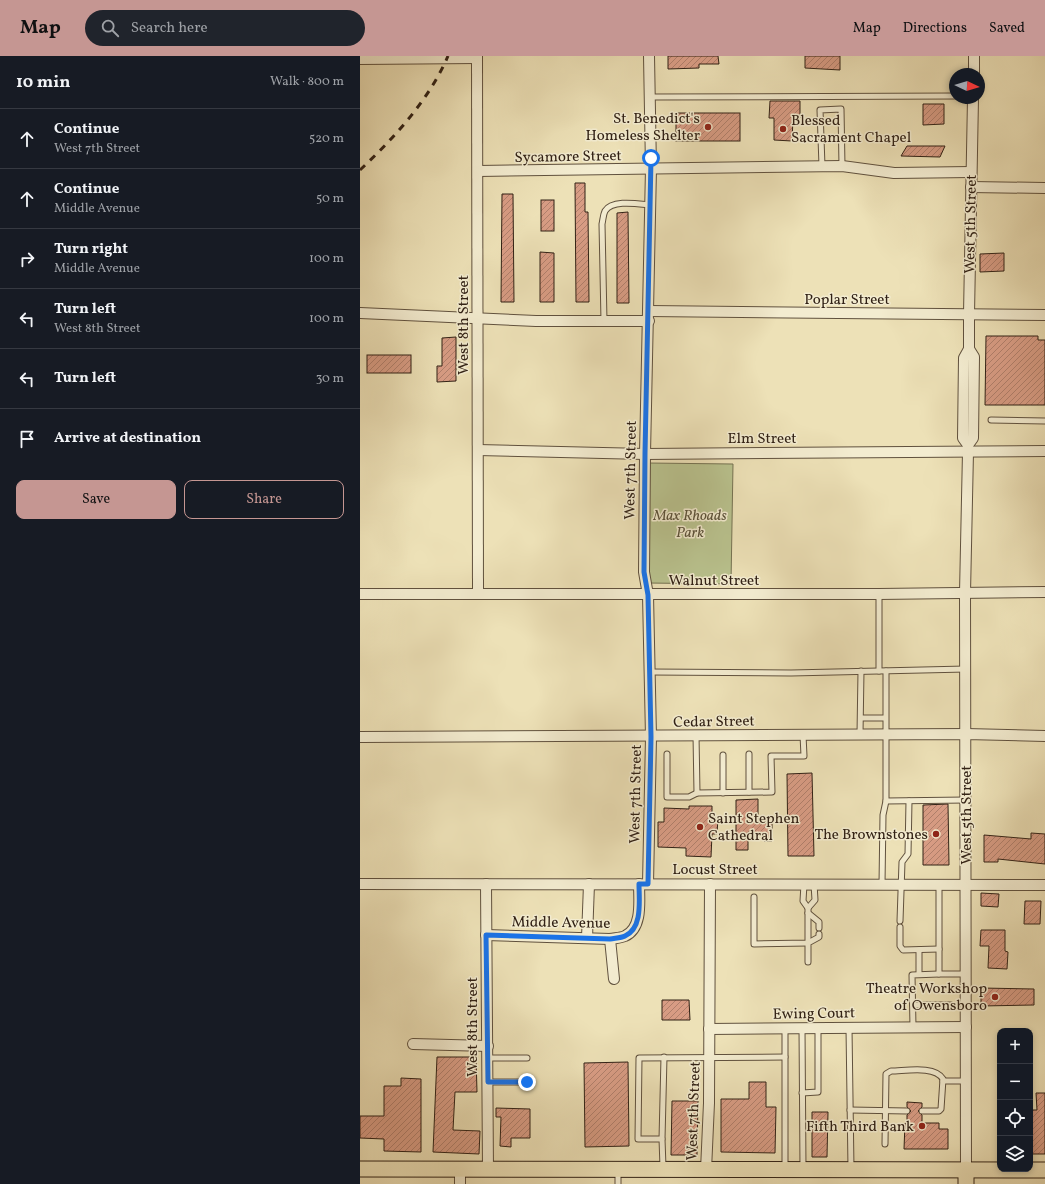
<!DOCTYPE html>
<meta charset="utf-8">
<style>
:root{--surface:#171b24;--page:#20242c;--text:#f1f3f6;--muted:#9ea1a6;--line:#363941;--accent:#c59692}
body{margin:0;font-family:Vollkorn,serif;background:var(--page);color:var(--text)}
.controls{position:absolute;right:12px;bottom:12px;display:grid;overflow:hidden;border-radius:8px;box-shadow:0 2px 6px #0003}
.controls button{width:36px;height:36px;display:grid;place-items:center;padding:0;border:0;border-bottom:1px solid var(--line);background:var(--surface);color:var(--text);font:20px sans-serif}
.compass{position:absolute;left:589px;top:12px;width:36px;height:36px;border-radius:50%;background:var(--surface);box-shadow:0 2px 6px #0003;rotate:94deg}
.stop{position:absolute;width:12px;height:12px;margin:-9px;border:3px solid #1a73e8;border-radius:50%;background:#fff}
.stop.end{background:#1a73e8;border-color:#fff;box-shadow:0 1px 4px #0008}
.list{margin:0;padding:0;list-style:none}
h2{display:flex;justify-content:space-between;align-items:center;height:52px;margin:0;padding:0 16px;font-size:17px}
h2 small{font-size:13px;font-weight:400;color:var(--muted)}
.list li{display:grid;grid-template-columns:26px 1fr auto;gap:12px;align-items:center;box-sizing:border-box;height:60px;padding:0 16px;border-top:1px solid var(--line)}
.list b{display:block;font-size:15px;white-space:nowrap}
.list p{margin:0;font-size:13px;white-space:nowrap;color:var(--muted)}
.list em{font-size:13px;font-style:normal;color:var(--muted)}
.actions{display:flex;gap:8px;padding:12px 16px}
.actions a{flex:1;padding:9px 0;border:1px solid var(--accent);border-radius:8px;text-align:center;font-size:14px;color:var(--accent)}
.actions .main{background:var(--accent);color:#111}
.icon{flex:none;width:22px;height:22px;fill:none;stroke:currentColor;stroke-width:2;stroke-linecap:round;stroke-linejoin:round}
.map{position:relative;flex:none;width:685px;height:1128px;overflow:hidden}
header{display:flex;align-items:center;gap:24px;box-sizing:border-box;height:56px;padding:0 20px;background:var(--accent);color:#111}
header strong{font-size:19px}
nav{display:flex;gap:22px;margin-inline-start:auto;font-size:14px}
.search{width:280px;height:36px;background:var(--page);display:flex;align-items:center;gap:10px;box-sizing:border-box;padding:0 14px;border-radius:22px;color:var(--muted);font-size:15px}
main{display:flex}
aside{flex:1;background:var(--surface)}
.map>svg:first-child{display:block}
.green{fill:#b9c28e;stroke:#757252}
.building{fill:url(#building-hatch);stroke:#312115}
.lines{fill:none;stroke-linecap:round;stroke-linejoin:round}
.lane-casing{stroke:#60513e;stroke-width:7}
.street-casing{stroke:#60513e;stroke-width:12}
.primary-casing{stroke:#312115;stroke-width:17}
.lane{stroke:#f3ecd0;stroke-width:5}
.street{stroke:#f3ecd0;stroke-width:10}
.primary{stroke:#ede1b7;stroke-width:15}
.rail{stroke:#312115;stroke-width:3;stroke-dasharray:7 7;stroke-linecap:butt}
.route{stroke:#1a73e8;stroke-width:5}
.poi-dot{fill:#8f2418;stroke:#f3ecd0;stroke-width:1.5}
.labels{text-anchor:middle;stroke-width:3;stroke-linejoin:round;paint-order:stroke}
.poi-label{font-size:15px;fill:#312115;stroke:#f3ecd0;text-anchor:end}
.street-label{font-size:15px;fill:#312115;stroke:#f3ecd0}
.park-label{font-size:15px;font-style:italic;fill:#5a5139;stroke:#f3ecd0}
</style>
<header>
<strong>Map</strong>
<div class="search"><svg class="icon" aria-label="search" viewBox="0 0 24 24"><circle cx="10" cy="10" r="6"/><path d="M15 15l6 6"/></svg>Search here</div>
<nav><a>Map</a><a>Directions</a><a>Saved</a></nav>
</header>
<main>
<aside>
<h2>10 min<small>Walk · 800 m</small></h2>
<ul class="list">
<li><svg class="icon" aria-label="ahead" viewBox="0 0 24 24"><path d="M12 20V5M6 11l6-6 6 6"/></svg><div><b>Continue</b><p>West 7th Street</p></div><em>520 m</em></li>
<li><svg class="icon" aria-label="ahead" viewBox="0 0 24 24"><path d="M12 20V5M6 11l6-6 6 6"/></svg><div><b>Continue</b><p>Middle Avenue</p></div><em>50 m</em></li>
<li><svg class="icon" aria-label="right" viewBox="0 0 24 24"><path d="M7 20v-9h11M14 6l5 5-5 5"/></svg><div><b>Turn right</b><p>Middle Avenue</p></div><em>100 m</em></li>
<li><svg class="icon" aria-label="left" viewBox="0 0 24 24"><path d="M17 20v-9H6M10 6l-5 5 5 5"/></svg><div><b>Turn left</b><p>West 8th Street</p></div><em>100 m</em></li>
<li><svg class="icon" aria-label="left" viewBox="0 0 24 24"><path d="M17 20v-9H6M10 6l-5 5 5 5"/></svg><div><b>Turn left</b></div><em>30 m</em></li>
<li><svg class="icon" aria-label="arrive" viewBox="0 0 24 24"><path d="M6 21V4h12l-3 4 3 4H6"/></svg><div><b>Arrive at destination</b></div></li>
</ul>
<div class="actions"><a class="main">Save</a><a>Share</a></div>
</aside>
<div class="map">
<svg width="685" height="1128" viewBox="0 0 685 1128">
<defs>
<pattern id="building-hatch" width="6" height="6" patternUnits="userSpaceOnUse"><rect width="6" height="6" fill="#d89c84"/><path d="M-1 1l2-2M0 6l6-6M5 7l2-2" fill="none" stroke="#b07f6b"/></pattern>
</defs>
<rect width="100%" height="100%" fill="#ede1b7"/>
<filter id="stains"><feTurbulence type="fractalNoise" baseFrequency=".005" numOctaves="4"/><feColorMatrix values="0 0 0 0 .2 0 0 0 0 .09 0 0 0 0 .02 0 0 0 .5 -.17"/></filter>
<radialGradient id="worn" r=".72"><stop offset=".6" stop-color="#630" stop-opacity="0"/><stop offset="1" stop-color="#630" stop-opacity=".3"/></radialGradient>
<!-- green -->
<path class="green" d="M288,407L373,408L371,528L287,527Z"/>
<!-- building -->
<g class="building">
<path d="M308,0H358L359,8H339V12L308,13Z"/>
<path d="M445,0H480V14L445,12Z"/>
<path d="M410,45H440V62H433L432,85L414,84V62H409Z"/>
<path d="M563,48H584V68L563,69Z"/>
<rect x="316" y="57" width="64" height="28"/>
<path d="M547,90H585L580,101L541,100Z"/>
<path d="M215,127H225V156H228L229,246H216Z"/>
<path d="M142,138H153L154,246H141Z"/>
<rect x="181" y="144" width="13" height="31"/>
<path d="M268,156L269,247H257V157Z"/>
<path d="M180,196L194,197V246H180Z"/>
<path d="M644,197V215L620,216V198Z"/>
<path d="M626,280H678V284H685V349H625Z"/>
<path d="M96,281V325L77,326V310H82V282Z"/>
<rect x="7" y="299" width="44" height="18"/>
<path d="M452,717L454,800H428L427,718Z"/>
<path d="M398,743V767H412V785H404V777H388V794H376V744Z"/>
<path d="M588,748L589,809H563V749Z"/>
<path d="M329,750H352V762H358L357,778H352L351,801L326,800V792L298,791V766H304V752L329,753Z"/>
<path d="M671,777L685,778V808L638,803V806H624V779L671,783Z"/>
<path d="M621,837L639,838L638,851L621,850Z"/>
<path d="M665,845H681L680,868H664Z"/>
<path d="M621,874H645V895L648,896L647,913L628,912L629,890H620Z"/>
<path d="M621,932L674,933V949L621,950Z"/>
<path d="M302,944H329L330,964H302Z"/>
<path d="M77,1001H116L117,1036H95L93,1074L120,1075L119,1098L73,1096Z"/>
<path d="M268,1006L269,1090L225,1091L224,1007Z"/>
<path d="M41,1022L61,1023V1096L24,1095V1083L0,1082V1060H24V1030H41Z"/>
<path d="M389,1026H406V1051H416L415,1097L361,1096V1043H389Z"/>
<path d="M676,1037H685V1098H670V1054H677Z"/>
<path d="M312,1045H338L337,1099H311Z"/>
<path d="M547,1046L562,1047V1051L558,1055L562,1059V1067H579V1073H588V1093H544L545,1067H547V1059L551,1055L547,1051Z"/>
<path d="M136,1052L170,1053V1082H151V1091L140,1090L141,1061H136Z"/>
<path d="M452,1056H468L467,1101H452Z"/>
</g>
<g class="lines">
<!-- lane casing -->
<g class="lane-casing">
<g id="lane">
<path d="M290,41L595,40"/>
<path d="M462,110L460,54L481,53L482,110"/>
<path d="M244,265L242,168C243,164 243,159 245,155C252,143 279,148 291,149"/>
<path d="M631,364L685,365"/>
<path d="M519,615V538"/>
<path d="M290,616L431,617L606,613"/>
<path d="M501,662H525"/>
<path d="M500,678L501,615"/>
<path d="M336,679L337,737L412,736L411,700H444L443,679"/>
<path d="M307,698V741H329L337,737"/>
<path d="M389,736V698"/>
<path d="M363,737V699"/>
<path d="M526,745L606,744"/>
<path d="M522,828L523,759L526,745V615"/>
<path d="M579,828V918H606"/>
<path d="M394,841V888L448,887V852L443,845L444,828"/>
<path d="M448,852L455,844L454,828"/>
<path d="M448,857L459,866V872"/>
<path d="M540,865L542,806L548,798L549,745"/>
<path d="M540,871V890L543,894L579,893"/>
<path d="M559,894V918"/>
<path d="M448,906V887L459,881V878"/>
<path d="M553,949H591"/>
<path d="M553,971L552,919L579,918"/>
<path d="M442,972L443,1113"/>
<path d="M489,972L491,1113"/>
<path d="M128,1002H167"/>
<path d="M583,1025H606"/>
<path d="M128,1026H167"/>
<path d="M442,1037L458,1036V972"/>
<path d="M490,1054L547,1055"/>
<path d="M302,1083L304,1001"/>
<path d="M525,1088L526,1018L531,1015C545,1015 575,1009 583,1023L581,1053L579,1055H562"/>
<path d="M303,1111L302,1083H278L279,1002L425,1001"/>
<path d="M425,1113V973"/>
<path d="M258,1128V1115"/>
</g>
</g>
<!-- street casing -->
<g class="street-casing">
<g id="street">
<path d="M117,0L118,538"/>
<path d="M0,3L117,2"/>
<path d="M614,18V0"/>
<path d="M118,115L482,110L534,117L611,116"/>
<path d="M611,131L685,132"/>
<path d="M289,255L685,259"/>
<path d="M0,257L176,265H289"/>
<path d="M608,389L613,382L614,301L609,293V258L613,42"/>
<path d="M118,394L285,398L685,395"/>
<path d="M0,538H519L685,536"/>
<path d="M0,681L606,678L685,680"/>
<path d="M0,828L685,829"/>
<path d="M126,828L128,1114"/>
<path d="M288,828L291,681L288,539L284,516L285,398L291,112L289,0"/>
<path d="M126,879L250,883C255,882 261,882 265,880C283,872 279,844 279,828"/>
<path d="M227,882L229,828"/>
<path d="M250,883L254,923"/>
<path d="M349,973L606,971"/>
<path d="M53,988L128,990"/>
<path d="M606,1113L605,537L608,396V389L603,382L604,302L609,293"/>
<path d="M100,1114V1128"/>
<path d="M346,1114L349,1047L350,828"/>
</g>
</g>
<!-- primary casing -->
<g class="primary-casing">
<g id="primary">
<path d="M0,1113L685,1114"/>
<path d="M606,1113V1128"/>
</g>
</g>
<!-- lane -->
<use href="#lane" class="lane"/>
<!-- street -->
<use href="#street" class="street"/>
<!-- primary -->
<use href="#primary" class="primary"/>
<!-- rail -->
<path class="rail" d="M0,114C34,82 69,44 88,0"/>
</g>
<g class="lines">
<!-- route -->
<path class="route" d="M167,1026H128L126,879L250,883C255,882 261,882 265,880C283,872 279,844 279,828H288L291,681L288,539L284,516L285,398L291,102"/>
</g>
<!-- markers -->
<g class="poi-dot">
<circle cx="348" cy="71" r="4"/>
<circle cx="423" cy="73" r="4"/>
<circle cx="340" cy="771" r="4"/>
<circle cx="576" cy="778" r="4"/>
<circle cx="635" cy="941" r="4"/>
<circle cx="562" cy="1070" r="4"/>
</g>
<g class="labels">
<!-- poi labels -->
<g class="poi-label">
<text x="340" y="67">St. Benedict's<tspan x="340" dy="17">Homeless Shelter</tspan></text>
<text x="431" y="69" text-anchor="start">Blessed<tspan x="431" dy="17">Sacrament Chapel</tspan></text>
<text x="348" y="767" text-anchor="start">Saint Stephen<tspan x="348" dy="17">Cathedral</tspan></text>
<text x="568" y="783">The Brownstones</text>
<text x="627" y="937">Theatre Workshop<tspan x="627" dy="17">of Owensboro</tspan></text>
<text x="554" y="1075">Fifth Third Bank</text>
</g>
<!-- street labels -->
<g class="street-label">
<text transform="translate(208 100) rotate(-1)" y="5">Sycamore Street</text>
<text transform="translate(610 168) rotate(-89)" y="5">West 5th Street</text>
<text x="487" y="248">Poplar Street</text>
<text transform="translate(103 269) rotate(-90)" y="5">West 8th Street</text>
<text x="402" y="387">Elm Street</text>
<text transform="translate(270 414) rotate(-89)" y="5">West 7th Street</text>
<text x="354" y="529">Walnut Street</text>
<text transform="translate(354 665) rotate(-1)" y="5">Cedar Street</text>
<text transform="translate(275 738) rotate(-89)" y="5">West 7th Street</text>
<text transform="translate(606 759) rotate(-90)" y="5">West 5th Street</text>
<text x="355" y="818">Locust Street</text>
<text transform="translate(201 866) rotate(1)" y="5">Middle Avenue</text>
<text transform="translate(454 957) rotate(-1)" y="5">Ewing Court</text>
<text transform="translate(112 971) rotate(-90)" y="5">West 8th Street</text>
<text transform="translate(333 1055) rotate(-88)" y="5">West 7th Street</text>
</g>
<!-- park labels -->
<g class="park-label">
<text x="330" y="464">Max Rhoads<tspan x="330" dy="17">Park</tspan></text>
</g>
</g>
<rect width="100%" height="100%" filter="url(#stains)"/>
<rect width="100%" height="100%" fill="url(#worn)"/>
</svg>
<div class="controls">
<button>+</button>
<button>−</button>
<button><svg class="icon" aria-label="locate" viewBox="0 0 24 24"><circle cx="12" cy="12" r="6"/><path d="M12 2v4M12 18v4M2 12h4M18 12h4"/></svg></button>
<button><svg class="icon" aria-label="layers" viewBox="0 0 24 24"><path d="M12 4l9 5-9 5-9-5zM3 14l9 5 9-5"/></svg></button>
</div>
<svg class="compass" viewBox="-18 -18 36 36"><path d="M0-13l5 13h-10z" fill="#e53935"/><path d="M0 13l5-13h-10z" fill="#9ea1a6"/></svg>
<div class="stop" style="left:291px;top:102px"></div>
<div class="stop end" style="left:167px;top:1026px"></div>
</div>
</main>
